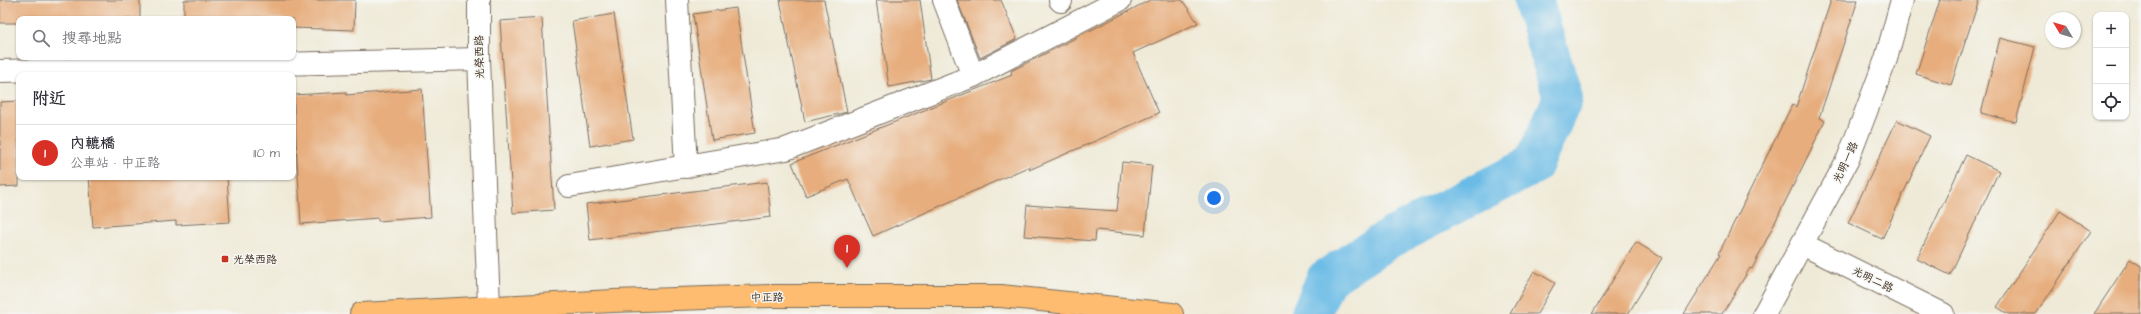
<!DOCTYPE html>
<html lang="zh-TW">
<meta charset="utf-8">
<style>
:root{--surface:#fff;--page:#f7f7f7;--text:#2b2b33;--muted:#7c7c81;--line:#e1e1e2;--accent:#d93025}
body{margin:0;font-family:"Architects Daughter","LXGW WenKai TC",sans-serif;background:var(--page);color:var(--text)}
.controls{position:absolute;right:12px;top:12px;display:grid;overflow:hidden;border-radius:8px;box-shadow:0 1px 3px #0004}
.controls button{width:36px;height:36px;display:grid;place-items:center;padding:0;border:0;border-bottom:1px solid var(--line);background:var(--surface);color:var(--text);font:20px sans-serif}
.compass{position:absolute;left:2045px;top:12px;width:36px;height:36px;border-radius:50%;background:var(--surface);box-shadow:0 1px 3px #0004;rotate:308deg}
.you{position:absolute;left:1214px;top:198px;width:14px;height:14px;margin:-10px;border:3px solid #fff;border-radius:50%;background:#1a73e8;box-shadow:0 0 0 6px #1a73e833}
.badge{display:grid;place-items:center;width:26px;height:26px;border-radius:50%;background:var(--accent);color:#fff;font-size:13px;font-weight:700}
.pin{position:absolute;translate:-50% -33px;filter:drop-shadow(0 1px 2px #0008)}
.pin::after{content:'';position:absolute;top:21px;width:14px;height:12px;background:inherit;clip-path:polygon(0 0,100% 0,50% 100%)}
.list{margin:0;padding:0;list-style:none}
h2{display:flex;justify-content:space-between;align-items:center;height:52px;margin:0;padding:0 16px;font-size:17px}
h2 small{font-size:13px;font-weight:400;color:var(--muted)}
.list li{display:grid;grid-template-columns:26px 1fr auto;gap:12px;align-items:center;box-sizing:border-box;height:56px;padding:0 16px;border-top:1px solid var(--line)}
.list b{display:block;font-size:15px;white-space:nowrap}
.list p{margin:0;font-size:13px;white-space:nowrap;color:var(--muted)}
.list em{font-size:13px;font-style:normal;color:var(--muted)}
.icon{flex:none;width:22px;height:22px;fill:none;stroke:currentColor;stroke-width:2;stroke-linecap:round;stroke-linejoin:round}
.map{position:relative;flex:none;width:2141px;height:314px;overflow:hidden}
.search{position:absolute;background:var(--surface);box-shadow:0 1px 3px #0004;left:16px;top:16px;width:280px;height:44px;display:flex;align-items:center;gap:10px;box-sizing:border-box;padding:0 14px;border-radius:8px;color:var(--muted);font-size:15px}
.panel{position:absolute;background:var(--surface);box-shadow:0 1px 3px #0004;left:16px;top:72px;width:280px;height:108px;border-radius:8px}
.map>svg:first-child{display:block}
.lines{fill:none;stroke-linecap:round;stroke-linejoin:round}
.river{stroke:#6bbbe6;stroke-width:40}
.building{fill:#e7ad7d}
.minor-casing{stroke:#7a6d5f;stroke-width:24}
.tertiary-casing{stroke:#7a6d5f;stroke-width:24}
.primary-casing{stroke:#7a6d5f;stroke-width:24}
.minor{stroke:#fff;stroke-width:22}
.tertiary{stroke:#fff;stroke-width:22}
.primary{stroke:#fdbc70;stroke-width:22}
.poi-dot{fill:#c8321e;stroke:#f6f6f2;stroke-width:1.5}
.labels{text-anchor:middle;stroke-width:3;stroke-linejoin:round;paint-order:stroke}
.street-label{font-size:11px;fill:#3b2a1e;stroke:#f6f6f2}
.poi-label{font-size:11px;fill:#3b2a1e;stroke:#f6f6f2;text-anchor:start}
</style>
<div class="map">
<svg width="2141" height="314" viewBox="0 0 2141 314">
<rect width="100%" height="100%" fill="#f6f6f2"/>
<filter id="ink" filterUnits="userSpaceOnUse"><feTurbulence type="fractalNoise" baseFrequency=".025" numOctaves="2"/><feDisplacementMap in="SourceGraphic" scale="8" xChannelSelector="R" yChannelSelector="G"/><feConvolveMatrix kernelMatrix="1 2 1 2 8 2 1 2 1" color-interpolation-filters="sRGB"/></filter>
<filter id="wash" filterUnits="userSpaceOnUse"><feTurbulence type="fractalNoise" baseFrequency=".012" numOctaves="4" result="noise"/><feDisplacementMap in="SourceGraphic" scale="16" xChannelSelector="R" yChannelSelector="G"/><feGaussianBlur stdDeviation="0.9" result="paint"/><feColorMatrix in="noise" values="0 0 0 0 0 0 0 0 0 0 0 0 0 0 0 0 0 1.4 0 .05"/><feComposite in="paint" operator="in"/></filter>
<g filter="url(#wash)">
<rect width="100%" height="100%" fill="#efead7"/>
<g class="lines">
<!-- river -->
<path class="river" d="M1311,314L1326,279L1390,238L1533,165L1563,98L1533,0"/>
</g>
<g id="blocks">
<!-- building -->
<g class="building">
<path d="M0,0H140V19H19V23H0Z"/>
<path d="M184,0H355L354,30L293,28V19H184Z"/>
<path d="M780,0H824L847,112L805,122Z"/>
<path d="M876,0H920L931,79L889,87Z"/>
<path d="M957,0H1001L1017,39L980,58Z"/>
<path d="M1150,0H1182L1198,23L1133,53L1159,113L1029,170L1030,166L873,236L848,179L806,196L792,163L1012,75L1011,71Z"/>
<path d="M1831,0H1858L1819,118L1825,121L1752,269L1750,268L1722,314H1684L1721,254L1719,253L1792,105L1796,107Z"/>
<path d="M1940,0H1979L1951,85L1916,74Z"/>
<path d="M736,8L755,133L712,140L693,14Z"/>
<path d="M614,14L633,139L590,146L572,21Z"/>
<path d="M542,18L554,210L513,213L500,21Z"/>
<path d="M2000,38L2035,47L2016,122L1981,113Z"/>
<path d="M422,89L431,217L378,221V218L301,224L293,95L346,92V95Z"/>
<path d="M19,101V186L0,187V102Z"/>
<path d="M1897,120L1930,136L1882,239L1848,223Z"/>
<path d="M1966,155L1999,171L1950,275L1917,259Z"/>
<path d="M1122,162L1152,165L1145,235L1096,230L1095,241L1024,236L1027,205L1117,211Z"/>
<path d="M89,177H227L230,222L176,225V221L93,227Z"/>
<path d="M767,182L771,217L590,240L586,204Z"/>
<path d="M2060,211L2091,231L2036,314H2008L1997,307Z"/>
<path d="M1636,242L1662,258L1628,314H1592Z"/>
<path d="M2130,259L2141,266V314H2094Z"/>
<path d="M1534,271L1555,283L1537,314H1510Z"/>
</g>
</g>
</g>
<g filter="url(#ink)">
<use href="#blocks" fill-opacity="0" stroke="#7a6d5f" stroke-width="1"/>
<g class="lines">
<!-- minor casing -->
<g class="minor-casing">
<g id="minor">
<path d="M479,0V59L489,306"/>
<path d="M677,0L686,167"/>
<path d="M944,0L973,76"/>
<path d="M1060,0L1061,1"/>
<path d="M0,71L479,59"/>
<path d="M569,186L786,149L973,76L1120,0"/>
<path d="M1802,244L1943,314"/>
</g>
</g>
<!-- tertiary casing -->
<g class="tertiary-casing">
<path id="tertiary" d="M1764,314L1848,159L1886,59L1902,0"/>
</g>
<!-- primary casing -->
<g class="primary-casing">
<path id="primary" d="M361,314L613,301L770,296H1001L1172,314"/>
</g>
<!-- minor -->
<use href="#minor" class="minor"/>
<!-- tertiary -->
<use href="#tertiary" class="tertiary"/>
<!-- primary -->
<use href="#primary" class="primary"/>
</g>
</g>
<!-- markers -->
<rect class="poi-dot" x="221" y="255" width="8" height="8" rx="2"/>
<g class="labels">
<!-- street labels -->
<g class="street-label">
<text transform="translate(479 57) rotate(-91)" y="4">光榮西路</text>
<text transform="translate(1845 162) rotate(-65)" y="4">光明一路</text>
<text transform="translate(1873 279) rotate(26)" y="4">光明二路</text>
<text transform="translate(767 297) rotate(-1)" y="4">中正路</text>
</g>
<!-- poi labels -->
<g class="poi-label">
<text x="233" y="263">光榮西路</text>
</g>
</g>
</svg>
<div class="controls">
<button>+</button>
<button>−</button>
<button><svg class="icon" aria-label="locate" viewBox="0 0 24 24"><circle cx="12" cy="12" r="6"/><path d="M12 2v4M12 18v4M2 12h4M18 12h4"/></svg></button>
</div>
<svg class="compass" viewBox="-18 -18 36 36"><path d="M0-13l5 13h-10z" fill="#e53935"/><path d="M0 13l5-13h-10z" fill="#7c7c81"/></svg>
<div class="you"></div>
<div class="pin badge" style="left:847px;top:268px">1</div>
<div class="search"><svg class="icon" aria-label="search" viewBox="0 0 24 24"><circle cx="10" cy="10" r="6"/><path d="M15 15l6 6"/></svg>搜尋地點</div>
<section class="panel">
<h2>附近<small></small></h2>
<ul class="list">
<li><span class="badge">1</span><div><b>內轆橋</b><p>公車站 · 中正路</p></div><em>110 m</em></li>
</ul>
</section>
</div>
